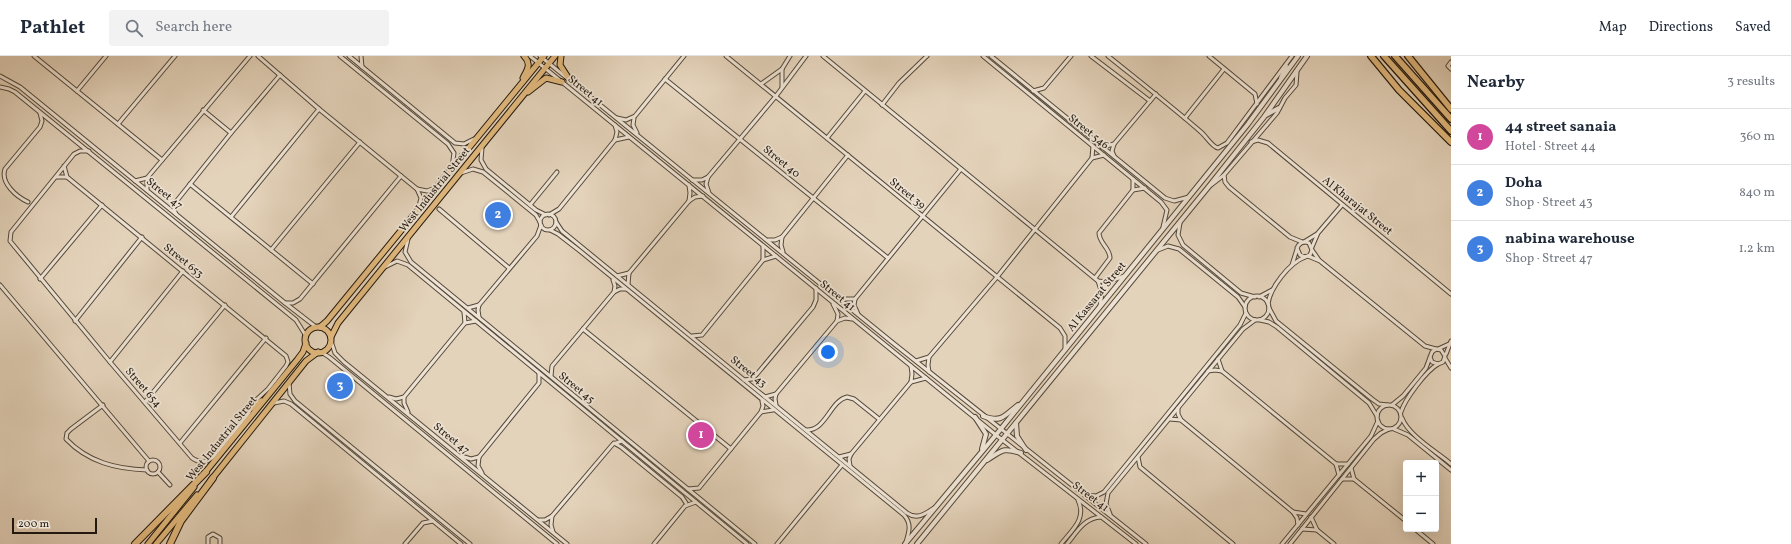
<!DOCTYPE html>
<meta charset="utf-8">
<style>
:root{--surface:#fff;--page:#f2f2f3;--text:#1f2937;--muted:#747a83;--line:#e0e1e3;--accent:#8f2418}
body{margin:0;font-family:Vollkorn,serif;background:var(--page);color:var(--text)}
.controls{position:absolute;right:12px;bottom:12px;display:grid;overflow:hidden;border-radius:4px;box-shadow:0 4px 16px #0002}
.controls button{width:36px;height:36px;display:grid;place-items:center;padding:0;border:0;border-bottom:1px solid var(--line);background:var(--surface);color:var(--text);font:20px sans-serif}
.scale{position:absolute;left:12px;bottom:10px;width:85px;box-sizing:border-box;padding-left:4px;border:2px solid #23190e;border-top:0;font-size:11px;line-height:14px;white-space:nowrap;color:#23190e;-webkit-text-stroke:3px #ede2d3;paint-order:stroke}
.you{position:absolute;left:828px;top:296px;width:14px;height:14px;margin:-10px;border:3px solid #fff;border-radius:50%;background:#1a73e8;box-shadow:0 0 0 6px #1a73e833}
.badge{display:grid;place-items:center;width:26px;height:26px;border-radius:50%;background:var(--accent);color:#fff;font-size:13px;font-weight:700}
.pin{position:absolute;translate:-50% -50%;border:2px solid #fff;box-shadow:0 1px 4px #0006}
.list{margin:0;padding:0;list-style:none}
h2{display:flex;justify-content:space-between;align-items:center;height:52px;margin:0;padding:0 16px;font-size:17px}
h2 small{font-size:13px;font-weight:400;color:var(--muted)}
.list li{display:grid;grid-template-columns:26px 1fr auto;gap:12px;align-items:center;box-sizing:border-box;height:56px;padding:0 16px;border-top:1px solid var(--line)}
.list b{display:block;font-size:15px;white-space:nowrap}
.list p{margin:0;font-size:13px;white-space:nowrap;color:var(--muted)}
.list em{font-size:13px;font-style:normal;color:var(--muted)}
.icon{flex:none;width:22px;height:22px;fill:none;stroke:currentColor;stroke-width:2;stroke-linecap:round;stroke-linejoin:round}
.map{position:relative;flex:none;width:1451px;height:488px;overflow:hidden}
header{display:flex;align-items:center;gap:24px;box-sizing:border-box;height:56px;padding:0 20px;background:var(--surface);border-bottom:1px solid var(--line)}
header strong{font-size:19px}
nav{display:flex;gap:22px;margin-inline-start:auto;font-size:14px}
.search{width:280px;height:36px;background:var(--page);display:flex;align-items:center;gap:10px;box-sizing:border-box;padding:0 14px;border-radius:4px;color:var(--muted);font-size:15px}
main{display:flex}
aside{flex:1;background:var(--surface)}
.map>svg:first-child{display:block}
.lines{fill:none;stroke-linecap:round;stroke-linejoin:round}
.minor-casing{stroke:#534839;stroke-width:5}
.tertiary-casing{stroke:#534839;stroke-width:6}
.primary-casing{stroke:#23190e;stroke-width:7}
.trunk-casing{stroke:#23190e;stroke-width:8}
.motorway-casing{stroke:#23190e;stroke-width:8}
.minor{stroke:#ede2d3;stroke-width:3}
.tertiary{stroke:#ede2d3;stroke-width:4}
.primary{stroke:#e2ba7e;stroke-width:5}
.trunk{stroke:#e2ba7e;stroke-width:5.5}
.motorway{stroke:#e2ba7e;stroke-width:6}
.labels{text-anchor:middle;stroke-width:3.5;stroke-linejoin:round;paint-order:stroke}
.street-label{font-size:11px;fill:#23190e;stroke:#ede2d3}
</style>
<header>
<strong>Pathlet</strong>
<div class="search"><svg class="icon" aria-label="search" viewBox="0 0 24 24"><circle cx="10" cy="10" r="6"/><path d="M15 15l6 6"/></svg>Search here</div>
<nav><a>Map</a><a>Directions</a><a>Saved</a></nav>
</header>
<main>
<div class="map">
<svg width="1451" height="488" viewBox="0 0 1451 488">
<rect width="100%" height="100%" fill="#e4d3bb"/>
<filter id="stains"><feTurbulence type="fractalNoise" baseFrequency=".005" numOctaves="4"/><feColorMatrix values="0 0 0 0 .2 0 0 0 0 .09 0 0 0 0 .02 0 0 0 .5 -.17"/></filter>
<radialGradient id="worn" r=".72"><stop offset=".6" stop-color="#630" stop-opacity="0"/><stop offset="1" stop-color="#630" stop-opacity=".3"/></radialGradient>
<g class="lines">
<!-- minor casing -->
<g class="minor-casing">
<g id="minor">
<path d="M34,0L162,104"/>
<path d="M258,0L319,53L417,133L421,142L419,150"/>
<path d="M340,0L448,88L454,97L452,111"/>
<path d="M349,0L455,87L464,88L474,83"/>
<path d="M361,0L362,11"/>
<path d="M530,0L996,379L1136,488"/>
<path d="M540,0L893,287L1146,488"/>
<path d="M726,0L1060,272L1065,280V294"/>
<path d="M823,0L1098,225L1108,226L1124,220"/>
<path d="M983,0L1161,146L1167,154L1163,171"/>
<path d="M991,0L1165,142L1174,145L1189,141"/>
<path d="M1091,0L1150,45"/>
<path d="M1108,0C1139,25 1171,50 1201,76C1206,80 1212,91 1218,92L1227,87L1292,0"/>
<path d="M1209,0L1255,38L1257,48"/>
<path d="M1451,6L1448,10L1451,13"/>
<path d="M782,13V31"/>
<path d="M0,20L20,31L285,247L316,271"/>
<path d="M665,23L888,202"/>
<path d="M761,28L782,13L790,0"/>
<path d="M0,31L9,33L15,36L296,264L306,280"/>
<path d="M77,35L106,0"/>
<path d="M1033,35L1044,32L1071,0"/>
<path d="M882,49L899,27L927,0"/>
<path d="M203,54L231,77"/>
<path d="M617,62L626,64L635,60L684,0"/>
<path d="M634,62L633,69L637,77"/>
<path d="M1185,62L1224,13"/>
<path d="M118,68L175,0"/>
<path d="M827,82L865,35"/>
<path d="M615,84L629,81"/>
<path d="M1251,86L1258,84L1268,87L1451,238"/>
<path d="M1102,91L1114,88"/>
<path d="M482,92L481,104L486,113L536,154L546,159"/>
<path d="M1114,100L1112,95L1114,88L1156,38"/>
<path d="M1092,102L1104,99"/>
<path d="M64,110L67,121L286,300L288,306L286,310L268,333L256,344L248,358L213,401C206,407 199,407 192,402L110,306L10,185L11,176L74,98L80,95H89"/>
<path d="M461,117L473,113L483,116L536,159L540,166"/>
<path d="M1224,119L1225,126L1229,131L1290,181L1302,186"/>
<path d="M56,121H67"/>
<path d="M708,121L706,128L709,137"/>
<path d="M692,124H702L708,121L776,40L806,0"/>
<path d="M135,125L147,122L250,0"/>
<path d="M190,128L313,228"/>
<path d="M1211,129L1224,119L1277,57L1285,42L1296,29L1297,16"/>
<path d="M417,133L427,135L435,132"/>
<path d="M147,134V122"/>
<path d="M1133,134L1145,132"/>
<path d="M689,145L690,137L689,129"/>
<path d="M28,146C17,141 0,127 5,113L40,71L42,65L40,57"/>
<path d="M530,149L557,116"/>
<path d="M439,153L509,212"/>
<path d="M176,158L174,154L175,147L231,77L280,19"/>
<circle cx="548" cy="166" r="8"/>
<path d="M549,159L559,153L615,84L617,76L615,69"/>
<path d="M231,161L319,53"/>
<path d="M556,166L562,175L907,457C917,464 925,458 934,452"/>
<path d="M1180,167L1178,179L1183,189L1241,237L1255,241"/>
<path d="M550,174L558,178L580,195L904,459C912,468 909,476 906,486"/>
<path d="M782,181L781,189L783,196"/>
<path d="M408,183L405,196L411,206L755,488"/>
<path d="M768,184H775L782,181L848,99"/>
<path d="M1304,186L1317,178"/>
<path d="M1312,191L1318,177L1342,149"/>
<path d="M271,194L360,86"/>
<path d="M1158,194L1168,190L1179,193L1238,241L1245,251"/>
<path d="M1312,194L1319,204"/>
<path d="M1308,200L1320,205L1425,290L1436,293"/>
<path d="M763,204V190"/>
<path d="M1292,209L1298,190C1301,186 1305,185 1309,187L1312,194L1310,199L1305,201L1300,199L1297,192"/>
<path d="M385,211L397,205L408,209L747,488"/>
<path d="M617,220L629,217"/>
<path d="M1095,222L1110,202C1110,192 1099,187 1099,177L1133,134V123"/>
<path d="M40,223L102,149"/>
<path d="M613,224L615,230L614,236"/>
<path d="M1098,225L1102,237L1100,250"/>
<path d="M628,228L629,217L689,145L695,141L703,140"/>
<path d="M0,229L149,405"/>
<circle cx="1257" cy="252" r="12"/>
<path d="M1259,241L1272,234"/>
<path d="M839,243H855"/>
<path d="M285,247H293L300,243L401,120"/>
<path d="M833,248L838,258L837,265"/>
<path d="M1268,248C1270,232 1289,207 1305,201"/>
<path d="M468,252L479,249"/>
<path d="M1269,252L1276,265L1372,343L1379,348L1388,349"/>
<path d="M464,256L465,267"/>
<path d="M858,258L854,249L855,243L961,113"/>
<path d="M479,261L478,254L479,249L537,180L541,169"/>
<path d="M1260,264L1269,266L1277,271L1369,347L1377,360"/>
<path d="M75,265L142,181"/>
<path d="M583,273L731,393"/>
<path d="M692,280L702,279L763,204L776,200"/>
<path d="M331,285L335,297L344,306L567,488"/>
<path d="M1438,293L1449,288"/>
<path d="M321,296L329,301L557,488"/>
<path d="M1446,298L1451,285"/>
<path d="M929,301L928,309L929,316"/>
<path d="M1445,302L1451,312"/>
<path d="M1218,303L1222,315L1336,408L1339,419"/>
<path d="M916,305L929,301L997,221L1092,102L1093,90"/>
<path d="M110,306L183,215"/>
<path d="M1208,315L1215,314L1222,315"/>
<path d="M551,320L552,310L614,236L620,233H626"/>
<path d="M744,324L752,323L757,318L813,251L816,244V232"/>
<path d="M911,326L926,322"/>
<path d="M289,327L290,338L295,345L470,488"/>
<path d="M389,341L396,343L404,341L465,267L476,265"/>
<path d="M404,341V347L408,356"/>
<path d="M765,341L776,338"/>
<path d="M145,346L225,249"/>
<path d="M274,347L284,345L291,348L461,488"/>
<circle cx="1389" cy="361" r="12"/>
<path d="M103,349L71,373L67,377L66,383C88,406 116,413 147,414"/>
<path d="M776,349L775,343L776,338L837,265L845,262L852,263"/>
<path d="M1392,349L1403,340L1426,312L1432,296L1436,293L1441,294L1445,300L1443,306L1438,308L1432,306L1430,301"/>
<path d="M1178,352V358L1181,364"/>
<path d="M761,356L773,354"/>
<path d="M1401,356C1405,343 1426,315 1438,308"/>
<path d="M1402,362C1408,379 1437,396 1451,408"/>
<path d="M1170,363L1181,364L1293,456L1297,462L1298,469"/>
<path d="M1394,373L1408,379L1451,414"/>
<path d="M806,374C826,375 830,345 847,341L854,343L879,363"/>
<path d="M180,387L266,282"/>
<path d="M614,387L621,391L682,441L686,447"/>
<path d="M461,400L471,403L479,401"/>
<path d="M839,401L851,398"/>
<path d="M1138,401L1140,411L1233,488"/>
<circle cx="153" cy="411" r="7"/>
<path d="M1336,408H1348"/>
<path d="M850,410L849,403L851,398L911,326L912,318L911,310"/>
<path d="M1351,412L1354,423L1406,465"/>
<path d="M158,416L170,429"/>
<path d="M482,417L478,410L479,401L539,327V317"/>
<path d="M1342,423H1354"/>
<path d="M688,433L699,432L761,356L763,350L762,345"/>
<path d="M1086,439L1096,440L1104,436L1240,269L1246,257"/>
<path d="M1293,456L1306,458"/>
<path d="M1110,458L1106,448L1108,437L1243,273L1255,264"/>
<path d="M552,460L551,469L553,476"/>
<path d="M1311,461L1317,474L1334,488"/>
<path d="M539,464H545L552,460L613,388L622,385"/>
<path d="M1302,473L1317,474"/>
<path d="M1415,473L1433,488"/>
<path d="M208,488V481L213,478L220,482V488"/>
<path d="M405,488L423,467L433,465"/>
<path d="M654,488L685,450L696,446"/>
<path d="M777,488L842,409"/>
<path d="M1061,488C1072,474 1087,463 1078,444"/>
<path d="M1067,488C1077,476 1084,462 1101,461"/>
<path d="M1282,488L1371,380L1378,365"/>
<path d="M1290,488L1374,383L1381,377L1389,373"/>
</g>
</g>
<!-- tertiary casing -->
<g class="tertiary-casing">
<g id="tertiary">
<path d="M1281,22L1286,10"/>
<path d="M1266,59L1279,52"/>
<path d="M983,360C1002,367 1004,360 1018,349"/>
<path d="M975,361L986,378L982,393"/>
<path d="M1016,367L1017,380L1026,394"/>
<path d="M987,404C1002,395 1002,391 1021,397"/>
<path d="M905,488L1000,374L1248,68L1298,0"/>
<path d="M917,488L1210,129L1264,61L1307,0"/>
</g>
</g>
<!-- primary casing -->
<g class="primary-casing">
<g id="primary">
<path d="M561,0L560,9L569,23"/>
<path d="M523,22C527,14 532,8 524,0"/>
<path d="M528,36L546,22L562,26"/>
<path d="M320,271L327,265L544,0"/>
<circle cx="318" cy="284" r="13"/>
<path d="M331,281L338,267L555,0"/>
<path d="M252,352L261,345"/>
<path d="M203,419L297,304L303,296L306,287"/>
<path d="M211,424L306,305L318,296"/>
<path d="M148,488L194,431"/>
<path d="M156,488L197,439"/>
</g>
</g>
<!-- trunk casing -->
<g class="trunk-casing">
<g id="trunk">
<path d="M1371,0L1399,34L1451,86"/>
<path d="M1384,0L1451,75"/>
<path d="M1395,0L1451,63"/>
<path d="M1408,0L1451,53"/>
</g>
</g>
<!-- motorway casing -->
<g class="motorway-casing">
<g id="motorway">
<path d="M135,488L206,416"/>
<path d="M170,488L181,465L213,422"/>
</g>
</g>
<!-- minor -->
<use href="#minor" class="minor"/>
<!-- tertiary -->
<use href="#tertiary" class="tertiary"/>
<!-- primary -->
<use href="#primary" class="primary"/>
<!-- trunk -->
<use href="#trunk" class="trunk"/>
<!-- motorway -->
<use href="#motorway" class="motorway"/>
</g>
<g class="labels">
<!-- street labels -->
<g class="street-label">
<text transform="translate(586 34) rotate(39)" y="4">Street 41</text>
<text transform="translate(1089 75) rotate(39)" y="4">Street 546</text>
<text transform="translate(782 105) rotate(39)" y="4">Street 40</text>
<text transform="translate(434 133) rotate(-51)" y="4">West Industrial Street</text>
<text transform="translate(165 137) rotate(39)" y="4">Street 47</text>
<text transform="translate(908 137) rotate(39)" y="4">Street 39</text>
<text transform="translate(1358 149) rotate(39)" y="4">Al Kharajat Street</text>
<text transform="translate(184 204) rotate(39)" y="4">Street 653</text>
<text transform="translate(838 239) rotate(39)" y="4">Street 41</text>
<text transform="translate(1096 240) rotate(-51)" y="4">Al Kassarat Street</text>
<text transform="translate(749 315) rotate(39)" y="4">Street 43</text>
<text transform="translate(144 331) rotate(49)" y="4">Street 654</text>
<text transform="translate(577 331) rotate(39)" y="4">Street 45</text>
<text transform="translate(221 382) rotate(-51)" y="4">West Industrial Street</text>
<text transform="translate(452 382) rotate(39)" y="4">Street 47</text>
<text transform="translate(1091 440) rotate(37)" y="4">Street 41</text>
</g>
</g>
<rect width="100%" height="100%" filter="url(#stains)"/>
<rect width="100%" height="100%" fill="url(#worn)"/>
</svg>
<div class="controls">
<button>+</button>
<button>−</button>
</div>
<div class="scale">200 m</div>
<div class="you"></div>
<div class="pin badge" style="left:701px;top:379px;background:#d1479c">1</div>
<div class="pin badge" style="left:498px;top:159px;background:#3f7fe0">2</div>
<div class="pin badge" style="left:340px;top:330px;background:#3f7fe0">3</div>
</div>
<aside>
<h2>Nearby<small>3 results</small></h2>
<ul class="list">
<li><span class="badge" style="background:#d1479c">1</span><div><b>44 street sanaia</b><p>Hotel · Street 44</p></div><em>360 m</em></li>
<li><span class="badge" style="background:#3f7fe0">2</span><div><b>Doha</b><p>Shop · Street 43</p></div><em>840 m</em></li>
<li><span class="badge" style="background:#3f7fe0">3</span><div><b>nabina warehouse</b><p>Shop · Street 47</p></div><em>1.2 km</em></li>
</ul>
</aside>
</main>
